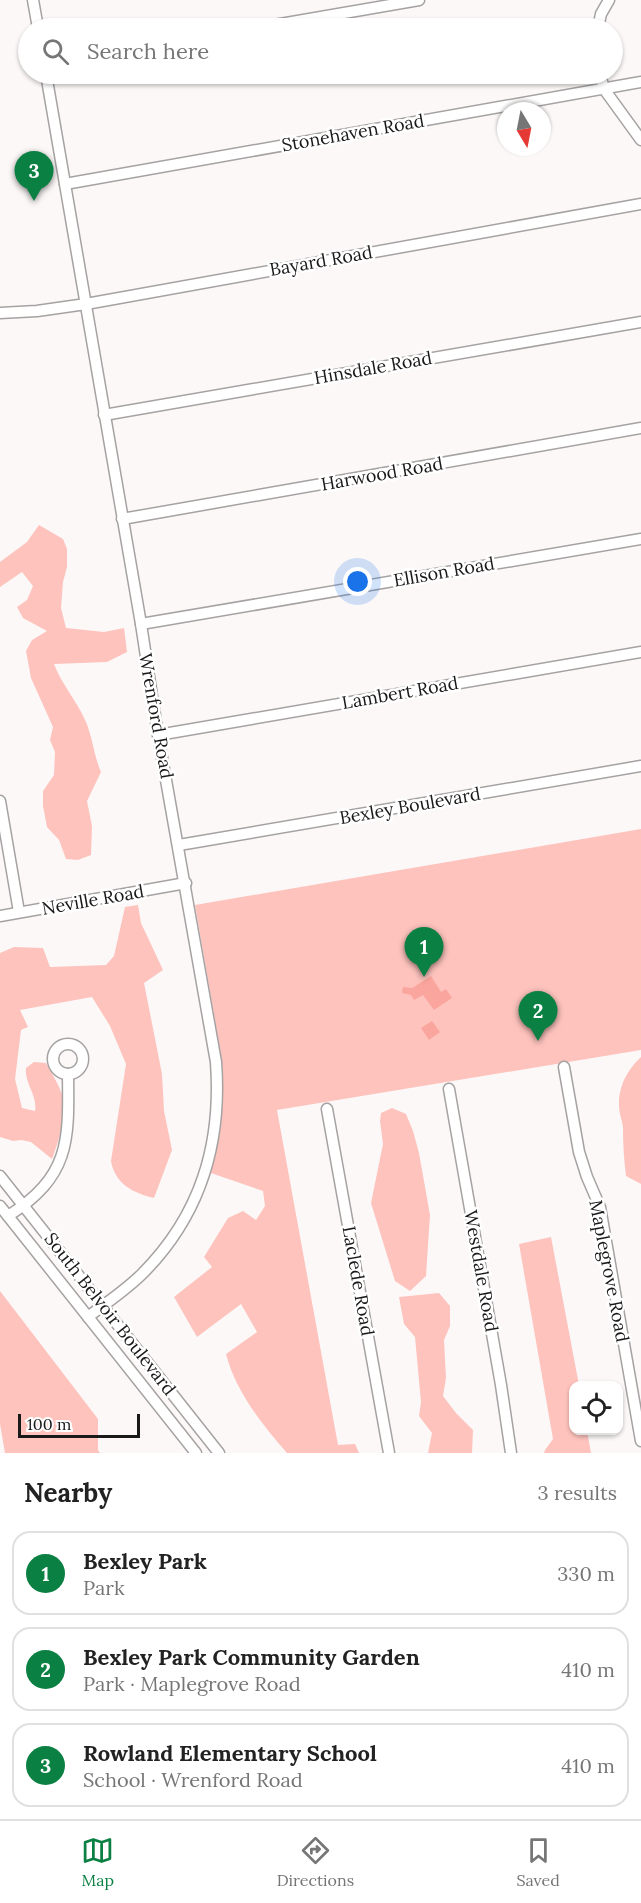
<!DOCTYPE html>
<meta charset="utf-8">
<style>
:root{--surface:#fff;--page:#f6f6f6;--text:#222;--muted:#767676;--line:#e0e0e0;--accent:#0b8043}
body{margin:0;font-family:Lora,serif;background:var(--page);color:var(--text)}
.controls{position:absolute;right:18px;bottom:18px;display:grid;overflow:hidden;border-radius:12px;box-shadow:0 2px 4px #0004}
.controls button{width:54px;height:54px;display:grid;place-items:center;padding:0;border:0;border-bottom:2px solid var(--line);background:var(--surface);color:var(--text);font:30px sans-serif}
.compass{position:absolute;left:497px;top:102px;width:54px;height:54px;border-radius:50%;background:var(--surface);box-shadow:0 2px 4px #0004;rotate:170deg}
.scale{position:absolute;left:18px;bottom:15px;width:122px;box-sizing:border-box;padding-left:6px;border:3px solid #1a1919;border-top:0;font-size:16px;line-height:21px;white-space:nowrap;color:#1a1919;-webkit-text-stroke:4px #fff;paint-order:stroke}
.you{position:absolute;left:358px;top:582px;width:21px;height:21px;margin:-15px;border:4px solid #fff;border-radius:50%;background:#1a73e8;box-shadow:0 0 0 9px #1a73e833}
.badge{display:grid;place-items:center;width:39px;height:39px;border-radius:50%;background:var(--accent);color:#fff;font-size:20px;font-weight:700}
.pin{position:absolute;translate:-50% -50px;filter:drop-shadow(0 2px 3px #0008)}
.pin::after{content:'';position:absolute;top:32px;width:21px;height:18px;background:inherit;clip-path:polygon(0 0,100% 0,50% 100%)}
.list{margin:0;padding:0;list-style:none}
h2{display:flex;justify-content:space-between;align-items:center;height:78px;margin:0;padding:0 24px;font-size:26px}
h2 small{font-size:20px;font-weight:400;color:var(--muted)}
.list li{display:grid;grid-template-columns:39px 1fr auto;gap:18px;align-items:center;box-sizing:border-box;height:84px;margin:0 12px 12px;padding:0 12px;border:2px solid var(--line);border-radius:18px}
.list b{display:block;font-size:22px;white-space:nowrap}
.list p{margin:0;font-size:20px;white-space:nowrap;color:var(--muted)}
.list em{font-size:20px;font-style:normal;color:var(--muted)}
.icon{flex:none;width:33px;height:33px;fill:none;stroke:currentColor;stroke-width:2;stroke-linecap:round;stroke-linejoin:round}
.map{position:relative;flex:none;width:641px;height:1453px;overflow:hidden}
.search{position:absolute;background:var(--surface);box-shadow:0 2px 4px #0004;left:18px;right:18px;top:18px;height:66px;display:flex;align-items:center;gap:15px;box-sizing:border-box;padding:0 21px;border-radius:33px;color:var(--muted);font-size:22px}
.sheet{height:366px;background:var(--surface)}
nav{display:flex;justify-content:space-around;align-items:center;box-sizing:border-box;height:84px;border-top:2px solid var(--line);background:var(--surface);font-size:16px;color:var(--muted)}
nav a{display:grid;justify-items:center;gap:3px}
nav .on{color:var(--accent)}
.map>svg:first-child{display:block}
.green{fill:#fec3bd}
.water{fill:#faa59e}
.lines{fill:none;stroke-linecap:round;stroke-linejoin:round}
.minor-casing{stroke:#a6a2a2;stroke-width:13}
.minor{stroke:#fff;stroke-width:10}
.labels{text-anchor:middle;stroke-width:5;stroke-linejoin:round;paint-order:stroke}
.street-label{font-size:18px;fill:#1a1919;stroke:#fff}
</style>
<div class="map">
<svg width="641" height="1453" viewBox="0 0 641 1453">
<rect width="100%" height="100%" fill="#fcf8f8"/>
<!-- green -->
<g class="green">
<path d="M39,525L63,539L67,549V567L63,582L61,608L66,628L104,632L124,628L127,652L107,662L54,664C62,685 77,701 86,722C93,739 94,756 101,772L87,801L92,826L91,855L78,860L66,859L59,840L47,827L43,806V791L54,775L55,752L50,740L53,727L31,678L26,651L32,640L47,631L23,618L17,607L27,600L33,586L22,572L0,587V562L27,542Z"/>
<path d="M641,829V1050L277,1110L338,1445L355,1444L359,1453H287C261,1423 236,1392 226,1354L257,1332L241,1304L197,1337L174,1297L212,1267L204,1257L228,1218L243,1211L256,1220L265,1206L263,1191L205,1171L216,1119L222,1118V1061L195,905Z"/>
<path d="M138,905L141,923L163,970L144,983L162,1074L164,1111L172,1150L154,1198C133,1193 115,1184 111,1161L126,1064L110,1026L92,997L20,1010L28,1027L21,1030L15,1079L22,1108L35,1111C38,1096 24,1083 26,1068L34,1062L46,1063C52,1074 60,1086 63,1098C66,1118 59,1140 52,1159L31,1142L21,1140L13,1141L0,1137V953L14,947L43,948L50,967L106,965L114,956L125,907Z"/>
<path d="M641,1057V1184L626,1176C624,1160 623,1145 623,1129C623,1122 619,1114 619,1106C618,1087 627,1070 641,1057Z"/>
<path d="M392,1108L406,1114L413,1131L419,1153L430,1215L426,1276L410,1291L395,1281L371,1203L383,1144L380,1121L381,1113Z"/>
<path d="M551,1237L579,1385L574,1386V1430L587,1431L591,1453H544L545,1450L553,1439L519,1244Z"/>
<path d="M0,1291L98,1419V1450L100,1453H5L0,1424Z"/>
<path d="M439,1293L450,1306V1326L444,1340L446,1378L443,1396L456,1413L473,1430L472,1453H428L432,1433L419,1416L421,1402L415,1337L404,1324L399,1297Z"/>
</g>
<!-- water -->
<g class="water">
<path d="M431,976L441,992L446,989L452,998L434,1010L423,995L414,1000L411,995L402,993L403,987L412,988Z"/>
<path d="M432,1021L440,1032L429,1040L421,1028Z"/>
</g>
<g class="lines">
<!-- minor casing -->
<g class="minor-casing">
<g id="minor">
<path d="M33,0L38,28"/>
<path d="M257,28L419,0"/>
<path d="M598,28L601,14L609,0"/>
<path d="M46,74L141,624L158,735L216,1062C222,1144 201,1215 142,1274C126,1290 106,1303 88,1317"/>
<path d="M600,74L604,89L641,140"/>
<path d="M65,184L641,82"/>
<path d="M0,313L37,311L86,304L641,204"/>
<path d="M104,415L641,322"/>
<path d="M122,519L641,428"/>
<path d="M141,624L641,539"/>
<path d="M158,735L641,652"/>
<path d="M0,801L19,912"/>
<path d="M179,845L641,766"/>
<path d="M0,916L186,883"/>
<circle cx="68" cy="1059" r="15"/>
<path d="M564,1067L579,1152L587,1177L600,1207L641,1441"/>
<path d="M449,1089L501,1385L511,1453"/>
<path d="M327,1109L389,1453"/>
<path d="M0,1176L219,1453"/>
<path d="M0,1206L196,1453"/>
<path d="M8,1216C70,1176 69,1142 68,1074"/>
</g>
</g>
<!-- minor -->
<use href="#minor" class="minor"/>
</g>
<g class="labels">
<!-- street labels -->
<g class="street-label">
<text transform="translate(353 133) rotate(-10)" y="6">Stonehaven Road</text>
<text transform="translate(321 261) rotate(-10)" y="6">Bayard Road</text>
<text transform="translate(373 368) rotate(-10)" y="6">Hinsdale Road</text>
<text transform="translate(382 474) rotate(-10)" y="6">Harwood Road</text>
<text transform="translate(444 572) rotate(-10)" y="6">Ellison Road</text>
<text transform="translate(400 693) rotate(-10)" y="6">Lambert Road</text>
<text transform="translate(156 716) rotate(80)" y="6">Wrenford Road</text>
<text transform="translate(410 806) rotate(-10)" y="6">Bexley Boulevard</text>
<text transform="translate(93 900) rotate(-10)" y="6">Neville Road</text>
<text transform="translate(481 1271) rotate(80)" y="6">Westdale Road</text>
<text transform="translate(609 1271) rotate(79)" y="6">Maplegrove Road</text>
<text transform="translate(358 1281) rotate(80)" y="6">Laclede Road</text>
<text transform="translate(110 1314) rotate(52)" y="6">South Belvoir Boulevard</text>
</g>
</g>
</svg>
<div class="controls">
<button><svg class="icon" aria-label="locate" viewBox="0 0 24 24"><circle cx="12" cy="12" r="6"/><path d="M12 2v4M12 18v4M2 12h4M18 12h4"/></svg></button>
</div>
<svg class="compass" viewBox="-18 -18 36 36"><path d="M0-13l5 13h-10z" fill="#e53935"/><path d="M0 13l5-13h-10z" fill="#767676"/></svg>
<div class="scale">100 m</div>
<div class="you"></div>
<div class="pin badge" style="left:424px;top:977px">1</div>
<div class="pin badge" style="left:538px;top:1041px">2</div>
<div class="pin badge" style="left:34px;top:201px">3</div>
<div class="search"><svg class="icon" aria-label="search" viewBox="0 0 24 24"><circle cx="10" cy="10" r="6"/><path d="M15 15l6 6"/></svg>Search here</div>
</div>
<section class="sheet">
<h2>Nearby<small>3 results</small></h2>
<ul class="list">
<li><span class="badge">1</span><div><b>Bexley Park</b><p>Park</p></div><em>330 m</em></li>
<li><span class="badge">2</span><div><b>Bexley Park Community Garden</b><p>Park · Maplegrove Road</p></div><em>410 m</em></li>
<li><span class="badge">3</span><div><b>Rowland Elementary School</b><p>School · Wrenford Road</p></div><em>410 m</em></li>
</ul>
</section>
<nav>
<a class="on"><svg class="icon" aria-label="map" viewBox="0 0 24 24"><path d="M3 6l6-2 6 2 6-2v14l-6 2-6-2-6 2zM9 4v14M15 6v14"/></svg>Map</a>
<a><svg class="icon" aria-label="directions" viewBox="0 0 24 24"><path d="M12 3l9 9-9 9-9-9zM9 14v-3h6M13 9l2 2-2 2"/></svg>Directions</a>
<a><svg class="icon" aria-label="saved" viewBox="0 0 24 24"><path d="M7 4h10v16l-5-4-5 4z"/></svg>Saved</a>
</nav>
